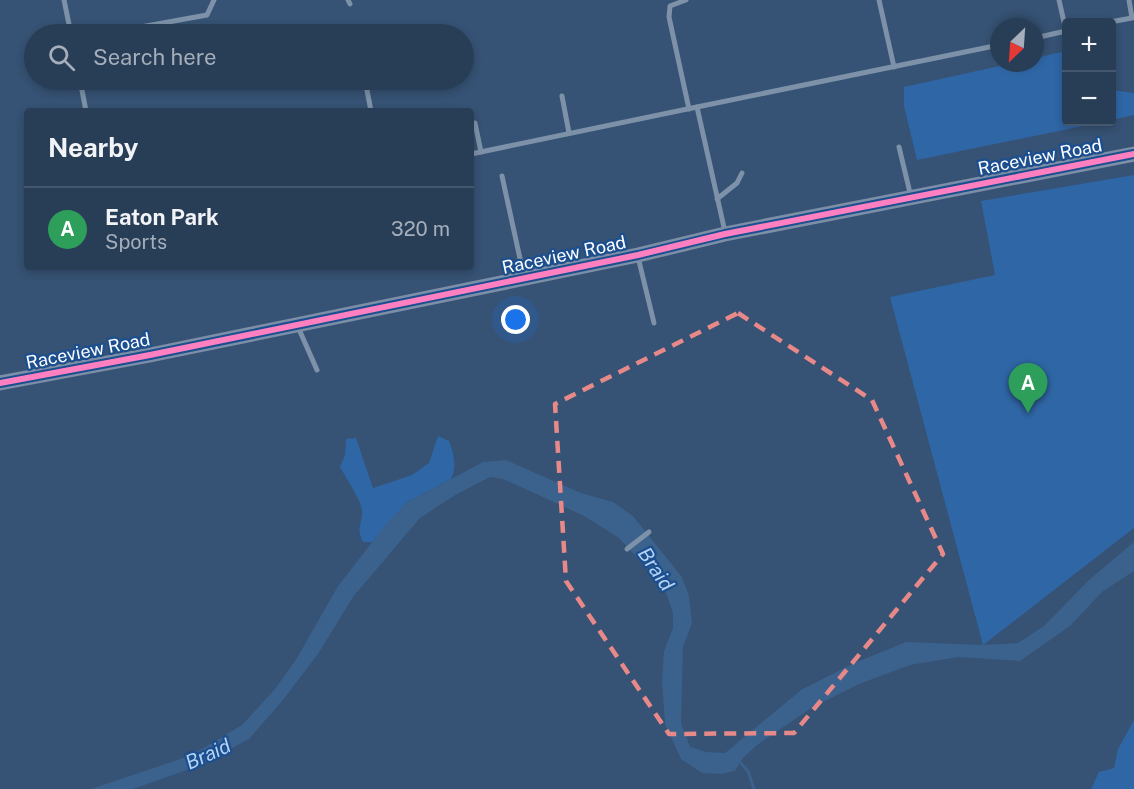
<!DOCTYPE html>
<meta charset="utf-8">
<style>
:root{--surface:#283e57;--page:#344961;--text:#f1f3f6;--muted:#a5aeba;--line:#44576d;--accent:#b9c2ce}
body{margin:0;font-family:"Public Sans",sans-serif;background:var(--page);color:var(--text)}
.controls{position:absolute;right:18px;top:18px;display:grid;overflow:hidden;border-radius:6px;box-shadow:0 3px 9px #0003}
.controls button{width:54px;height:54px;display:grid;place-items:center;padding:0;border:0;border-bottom:2px solid var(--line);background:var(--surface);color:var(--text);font:30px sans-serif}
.compass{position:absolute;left:990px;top:18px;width:54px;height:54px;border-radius:50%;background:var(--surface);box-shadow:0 3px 9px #0003;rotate:205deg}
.you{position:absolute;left:516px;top:320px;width:21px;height:21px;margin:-15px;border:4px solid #fff;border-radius:50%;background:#1a73e8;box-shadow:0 0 0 9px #1a73e833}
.badge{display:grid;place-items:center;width:39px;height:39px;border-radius:50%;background:var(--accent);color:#fff;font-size:20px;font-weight:700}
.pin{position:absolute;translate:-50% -50px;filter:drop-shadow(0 2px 3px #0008)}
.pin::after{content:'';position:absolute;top:32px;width:21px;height:18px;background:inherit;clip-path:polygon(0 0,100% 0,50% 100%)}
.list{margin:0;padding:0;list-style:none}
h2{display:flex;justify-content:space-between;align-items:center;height:78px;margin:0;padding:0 24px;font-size:26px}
h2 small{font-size:20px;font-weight:400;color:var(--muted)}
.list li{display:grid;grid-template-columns:39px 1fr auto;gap:18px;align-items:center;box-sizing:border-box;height:84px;padding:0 24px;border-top:2px solid var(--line)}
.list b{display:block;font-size:22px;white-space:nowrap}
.list p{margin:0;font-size:20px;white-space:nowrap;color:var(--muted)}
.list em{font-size:20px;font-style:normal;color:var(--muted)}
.icon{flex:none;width:33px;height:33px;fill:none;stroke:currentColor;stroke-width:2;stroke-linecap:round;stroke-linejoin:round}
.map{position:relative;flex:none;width:1134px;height:789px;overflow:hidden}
.search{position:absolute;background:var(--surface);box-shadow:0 3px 9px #0003;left:24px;top:24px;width:450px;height:66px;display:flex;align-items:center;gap:15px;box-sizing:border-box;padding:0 21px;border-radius:33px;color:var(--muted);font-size:22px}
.panel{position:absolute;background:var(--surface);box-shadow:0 3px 9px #0003;left:24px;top:108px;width:450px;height:162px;border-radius:6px}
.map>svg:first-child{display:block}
.green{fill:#2f66a5}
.water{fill:#3b618d}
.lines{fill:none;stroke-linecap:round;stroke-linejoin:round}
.stream{stroke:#3b618d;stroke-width:3}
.service{stroke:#7d92a8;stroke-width:5}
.primary{stroke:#7d8ea7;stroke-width:15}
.cycleway-casing{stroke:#1b4f8f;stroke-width:10}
.cycleway{stroke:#ff80c0;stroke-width:6}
.marked{fill:none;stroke:#e88989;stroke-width:4.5;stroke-dasharray:12 8;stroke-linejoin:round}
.labels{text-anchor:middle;stroke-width:4.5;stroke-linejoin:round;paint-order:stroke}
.street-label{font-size:18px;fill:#fff;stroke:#1b4f8f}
.water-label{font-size:20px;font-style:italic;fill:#b5d3f5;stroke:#1b4f8f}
</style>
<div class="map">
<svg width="1134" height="789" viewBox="0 0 1134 789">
<rect width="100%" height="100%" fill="#365274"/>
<!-- green -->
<g class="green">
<path d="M1066,51V122H1103L917,160L904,106V87L1013,63H1035V58Z"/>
<path d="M1112,90L1134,93V115L1112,120Z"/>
<path d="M1134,175V528L983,645L890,297L995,275L981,201Z"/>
<path d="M438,436L449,441C454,454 457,467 451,479L406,503L372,542H363C355,527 363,524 362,510C361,500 346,478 340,467L345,455L346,439L356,438L373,488L412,475L429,463Z"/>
<path d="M1134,720V789H1091L1099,772L1114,768L1118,749Z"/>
</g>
<!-- water -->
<path class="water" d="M506,460L581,493L613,502L633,516L682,577L689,596L692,623L683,647L681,723L690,747L706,752L725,753L801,690L852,664L906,642L983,645L1018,643L1044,626L1089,580L1134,542V571L1102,592L1070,626L1020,661L958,657L910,665L859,684L813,707L757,745L743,758L735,771L721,774L702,773L681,759L665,724L662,681L664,651L673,628V613L664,587L619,538L584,516L543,497L503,479L490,477L457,494L420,518L353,597L318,654L283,700L249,739L201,765L133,789H91L192,755L242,725L275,689L297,658L338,586L387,523L406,503L483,462Z"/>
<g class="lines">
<!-- stream -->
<path class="stream" d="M738,760L748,771L754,789"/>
<!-- service -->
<g class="service">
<path d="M64,0L71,34"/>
<path d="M348,0L350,4"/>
<path d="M686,0L670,6L669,17L689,109"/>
<path d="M879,0L894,67"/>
<path d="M1059,0L1066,31"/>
<path d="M1110,22L1132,18L1129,0"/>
<path d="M102,34L207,15L214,0"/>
<path d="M1035,38L1066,31"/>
<path d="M80,80L86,111"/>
<path d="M365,80L371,111"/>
<path d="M562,96L569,133"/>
<path d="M697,107L999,45"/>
<path d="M475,123L481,152"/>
<path d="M899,147L911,197"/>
<path d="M471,154L697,107L725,232"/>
<path d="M502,176L524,277"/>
<path d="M717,199L737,183L742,173"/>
<path d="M638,257L654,323"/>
<path d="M298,327L317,370"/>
<path d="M627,549L649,532"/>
</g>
<!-- primary -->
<path class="primary" d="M0,383L150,355L638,255L725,234L1134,154"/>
<!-- cycleway casing -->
<g class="cycleway-casing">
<path id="cycleway" d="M0,383L150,355L638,255L725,234L1134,154"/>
</g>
<!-- cycleway -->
<use href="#cycleway" class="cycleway"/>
</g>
<!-- marked area -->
<path class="marked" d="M738,313L872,400L943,554L794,733L669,734L566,581L555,404Z"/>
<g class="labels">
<!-- street labels -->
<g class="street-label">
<text transform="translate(1040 157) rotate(-11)" y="6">Raceview Road</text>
<text transform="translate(564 255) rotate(-12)" y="6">Raceview Road</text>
<text transform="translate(88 351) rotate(-11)" y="6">Raceview Road</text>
</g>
<!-- water labels -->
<g class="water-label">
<text transform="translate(656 569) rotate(56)" y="7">Braid</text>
<text transform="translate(208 754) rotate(-24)" y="7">Braid</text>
</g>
</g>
</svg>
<div class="controls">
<button>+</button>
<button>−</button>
</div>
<svg class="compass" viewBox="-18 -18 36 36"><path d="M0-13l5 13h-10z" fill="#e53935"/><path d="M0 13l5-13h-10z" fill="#a5aeba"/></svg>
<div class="you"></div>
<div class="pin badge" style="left:1028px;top:413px;background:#2e9e5b">A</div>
<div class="search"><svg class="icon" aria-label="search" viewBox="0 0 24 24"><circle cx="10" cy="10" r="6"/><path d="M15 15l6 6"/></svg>Search here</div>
<section class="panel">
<h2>Nearby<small></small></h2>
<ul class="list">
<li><span class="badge" style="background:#2e9e5b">A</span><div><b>Eaton Park</b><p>Sports</p></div><em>320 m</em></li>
</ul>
</section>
</div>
